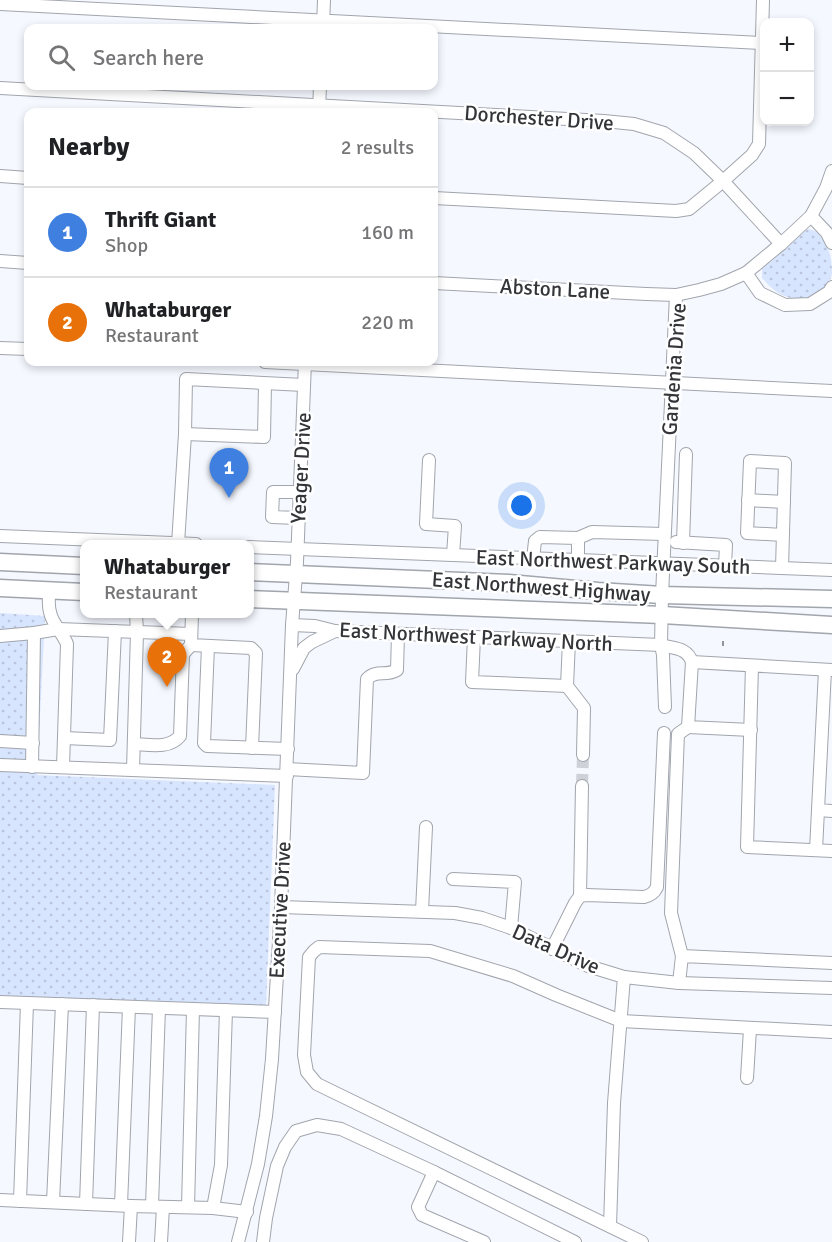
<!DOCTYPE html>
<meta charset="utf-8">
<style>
:root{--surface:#fff;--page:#f2f2f2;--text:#202124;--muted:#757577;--line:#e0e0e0;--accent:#355ece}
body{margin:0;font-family:Signika,sans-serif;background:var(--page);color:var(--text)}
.controls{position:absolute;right:18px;top:18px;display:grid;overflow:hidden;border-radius:12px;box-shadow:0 3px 9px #0003}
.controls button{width:54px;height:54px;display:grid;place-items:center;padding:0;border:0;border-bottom:2px solid var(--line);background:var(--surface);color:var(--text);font:30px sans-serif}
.you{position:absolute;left:522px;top:506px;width:21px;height:21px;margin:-15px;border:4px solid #fff;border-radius:50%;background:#1a73e8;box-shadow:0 0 0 9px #1a73e833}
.badge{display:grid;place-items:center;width:39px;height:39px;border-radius:50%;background:var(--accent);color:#fff;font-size:20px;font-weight:700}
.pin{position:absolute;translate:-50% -50px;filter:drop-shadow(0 2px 3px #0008)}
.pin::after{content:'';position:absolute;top:32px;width:21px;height:18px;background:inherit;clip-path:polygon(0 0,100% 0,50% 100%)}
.popup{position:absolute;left:80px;top:540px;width:174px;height:78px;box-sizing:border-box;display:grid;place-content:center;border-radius:12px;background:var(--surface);filter:drop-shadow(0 2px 4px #0005);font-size:20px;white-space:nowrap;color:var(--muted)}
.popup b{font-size:22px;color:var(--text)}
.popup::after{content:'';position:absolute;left:50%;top:100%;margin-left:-12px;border:12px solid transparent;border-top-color:var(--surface)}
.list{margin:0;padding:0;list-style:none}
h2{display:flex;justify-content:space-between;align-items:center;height:78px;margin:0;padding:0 24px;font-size:26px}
h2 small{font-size:20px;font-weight:400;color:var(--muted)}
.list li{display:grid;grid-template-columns:39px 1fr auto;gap:18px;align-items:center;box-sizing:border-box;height:90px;padding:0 24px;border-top:2px solid var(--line)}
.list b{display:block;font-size:22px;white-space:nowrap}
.list p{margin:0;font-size:20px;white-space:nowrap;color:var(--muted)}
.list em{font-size:20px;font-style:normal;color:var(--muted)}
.icon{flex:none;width:33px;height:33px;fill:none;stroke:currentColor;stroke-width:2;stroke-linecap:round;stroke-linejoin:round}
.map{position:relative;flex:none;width:832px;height:1242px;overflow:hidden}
.search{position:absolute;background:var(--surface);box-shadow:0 3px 9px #0003;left:24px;top:24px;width:414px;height:66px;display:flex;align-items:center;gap:15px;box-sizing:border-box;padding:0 21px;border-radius:12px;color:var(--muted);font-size:22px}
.panel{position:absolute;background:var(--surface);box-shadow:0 3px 9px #0003;left:24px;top:108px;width:414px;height:258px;border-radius:12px}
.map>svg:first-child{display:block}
.grass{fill:url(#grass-dots)}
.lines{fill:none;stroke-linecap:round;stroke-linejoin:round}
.minor-tunnel{stroke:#ced1d7;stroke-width:12;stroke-dasharray:12 6;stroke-linecap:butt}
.minor-casing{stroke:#a1a5ac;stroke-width:14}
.major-casing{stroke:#a1a5ac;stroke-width:19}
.path{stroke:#93959b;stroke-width:2;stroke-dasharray:6 3;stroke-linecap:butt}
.minor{stroke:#fff;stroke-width:12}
.major{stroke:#fff;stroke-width:16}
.labels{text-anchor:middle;stroke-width:5;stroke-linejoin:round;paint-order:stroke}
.street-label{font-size:21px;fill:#343539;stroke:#fff}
</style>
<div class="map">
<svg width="832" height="1242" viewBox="0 0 832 1242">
<defs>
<pattern id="grass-dots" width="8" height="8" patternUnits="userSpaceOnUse" patternTransform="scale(1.5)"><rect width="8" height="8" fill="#d8e5ff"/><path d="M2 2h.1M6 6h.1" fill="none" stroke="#bac5db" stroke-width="1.8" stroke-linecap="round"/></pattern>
</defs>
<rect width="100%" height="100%" fill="#f5f8ff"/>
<!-- grass -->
<g class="grass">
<path d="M809,229C818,231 821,236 825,244C831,253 832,263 832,274C829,290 806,302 792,298C779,296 770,287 762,278V267L772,261L805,231Z"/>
<path d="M0,613L45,616L37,775L275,785L266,1006L0,998Z"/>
</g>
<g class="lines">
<!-- minor-tunnel -->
<path class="minor-tunnel" d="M582,786L583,755"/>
<!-- minor casing -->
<g class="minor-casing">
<g id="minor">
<path d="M0,4L761,43"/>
<path d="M323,26L324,0"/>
<path d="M0,88L604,121L634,124L664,133L694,153L723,181L781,244"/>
<path d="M319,111L320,86"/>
<path d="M0,176L28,178"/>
<path d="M434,198L676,211L689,209L723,181L752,155L759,144L763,0"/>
<path d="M811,216L827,233L832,243"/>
<path d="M0,261L28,263"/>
<path d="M746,273L760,293L785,305L810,304L829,292L832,287"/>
<path d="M434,283L646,294L676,295L699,290L721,284L746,273L781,244L811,216L826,188L832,171"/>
<path d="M0,348L28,349"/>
<path d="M265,362L832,391"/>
<path d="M185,434L264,437L265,384"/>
<path d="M429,460L426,524L455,526L453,555"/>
<path d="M748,500L784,502"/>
<path d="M298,518L272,517L273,492H300"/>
<path d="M0,536L196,544"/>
<path d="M578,538L592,532L664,534"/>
<path d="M676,542L726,545L725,566"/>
<path d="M683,543L686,454"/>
<path d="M178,544L185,434L186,379L304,385"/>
<path d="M249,547L832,570"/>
<path d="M533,559L535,541L540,537L578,538V560"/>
<path d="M782,568L785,463L750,461L747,533L783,535"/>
<path d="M49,590C49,597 48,605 50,612C52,624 63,633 67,644L63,767"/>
<path d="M192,614L191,645L251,648L256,653L252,748"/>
<path d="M292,625L315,626L335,631L661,645C674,649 687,647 692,662L832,670"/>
<path d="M0,636L34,633L58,629L191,634"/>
<path d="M474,637L472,682L567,686L569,641"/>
<path d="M208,646L204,743L207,746L288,749"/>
<path d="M692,662L688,727L751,730"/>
<path d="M752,666L747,847L832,851"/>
<path d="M293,669L304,648L312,642L335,631"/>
<path d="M825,670L818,810L832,811"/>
<path d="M567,686L584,708L583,755"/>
<path d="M665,707L663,655L661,645L662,595L676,295"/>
<path d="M64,738L110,740L115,631"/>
<path d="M0,741L33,743"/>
<path d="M134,744C151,745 169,749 180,736L183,654L191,645"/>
<path d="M0,765L287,776"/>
<path d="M32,767L34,633"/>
<path d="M287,769L363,773L367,679C376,669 386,677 397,670L398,634"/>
<path d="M133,770L137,632L136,614"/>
<path d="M816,850L818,810"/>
<path d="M453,879L515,882L511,928"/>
<path d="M580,896L582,786"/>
<path d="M281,907L455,913L482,918L511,928L588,966L624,977L679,983L832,988"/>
<path d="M422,911L426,827"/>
<path d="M552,949L575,903L580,896L586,895L644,897C651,895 654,893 657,887L664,733"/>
<path d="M682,956L671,913L678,734L688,727"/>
<path d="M679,983L682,956L832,963"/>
<path d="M0,1002L275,1012"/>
<path d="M747,1078L750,1029"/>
<path d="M434,1172L418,1207L422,1215L484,1242"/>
<path d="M0,1200L131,1206L213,1208L247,1212"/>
<path d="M20,1201L27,1003"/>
<path d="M53,1202L62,1004"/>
<path d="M86,1204L93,1005"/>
<path d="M121,1205L129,1007"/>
<path d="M152,1206L159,1008"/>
<path d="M188,1207L193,1009"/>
<path d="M213,1208L221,1165L226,1010"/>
<path d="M610,1226L614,1103L624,977"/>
<path d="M129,1242L131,1206"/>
<path d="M161,1242L163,1207"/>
<path d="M238,1242L258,1164L266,1116L272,1059L281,907L292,625L297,562L305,362"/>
<path d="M263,1242L266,1218L277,1166L285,1147L296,1131L317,1125L341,1129L434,1172L575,1242"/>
<path d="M642,1242L317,1084L307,1072L304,1055L309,957L314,951L319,947L430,951L513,976L556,995L621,1021L832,1032"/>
</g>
</g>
<!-- major casing -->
<g class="major-casing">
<g id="major">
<path d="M0,562L84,566"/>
<path d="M249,572L509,583L598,591L662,595L832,599"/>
<path d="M0,588L84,592"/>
<path d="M249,599L662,615L832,625"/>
</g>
</g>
<!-- path -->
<path class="path" d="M723,646V641"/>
<!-- minor -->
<use href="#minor" class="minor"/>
<!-- major -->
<use href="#major" class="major"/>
</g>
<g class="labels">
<!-- street labels -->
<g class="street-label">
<text transform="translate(539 118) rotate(4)" y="7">Dorchester Drive</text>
<text transform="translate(555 289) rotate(3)" y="7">Abston Lane</text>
<text transform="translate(674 369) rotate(-86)" y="7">Gardenia Drive</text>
<text transform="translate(301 468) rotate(-87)" y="7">Yeager Drive</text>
<text transform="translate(613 562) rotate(2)" y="7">East Northwest Parkway South</text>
<text transform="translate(541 587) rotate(4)" y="7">East Northwest Highway</text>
<text transform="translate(476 637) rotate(3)" y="7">East Northwest Parkway North</text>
<text transform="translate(280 910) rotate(-87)" y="7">Executive Drive</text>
<text transform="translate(556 949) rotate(24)" y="7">Data Drive</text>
</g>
</g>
</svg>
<div class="controls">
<button>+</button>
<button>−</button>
</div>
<div class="you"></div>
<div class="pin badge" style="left:229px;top:498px;background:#3f7fe0">1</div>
<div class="pin badge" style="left:167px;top:687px;background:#e8710a">2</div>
<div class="popup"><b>Whataburger</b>Restaurant</div>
<div class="search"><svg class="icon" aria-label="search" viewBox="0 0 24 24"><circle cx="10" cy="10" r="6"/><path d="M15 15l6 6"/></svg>Search here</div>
<section class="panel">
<h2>Nearby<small>2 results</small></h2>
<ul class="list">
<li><span class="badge" style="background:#3f7fe0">1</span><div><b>Thrift Giant</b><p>Shop</p></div><em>160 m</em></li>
<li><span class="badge" style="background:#e8710a">2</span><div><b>Whataburger</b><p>Restaurant</p></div><em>220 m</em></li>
</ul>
</section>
</div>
